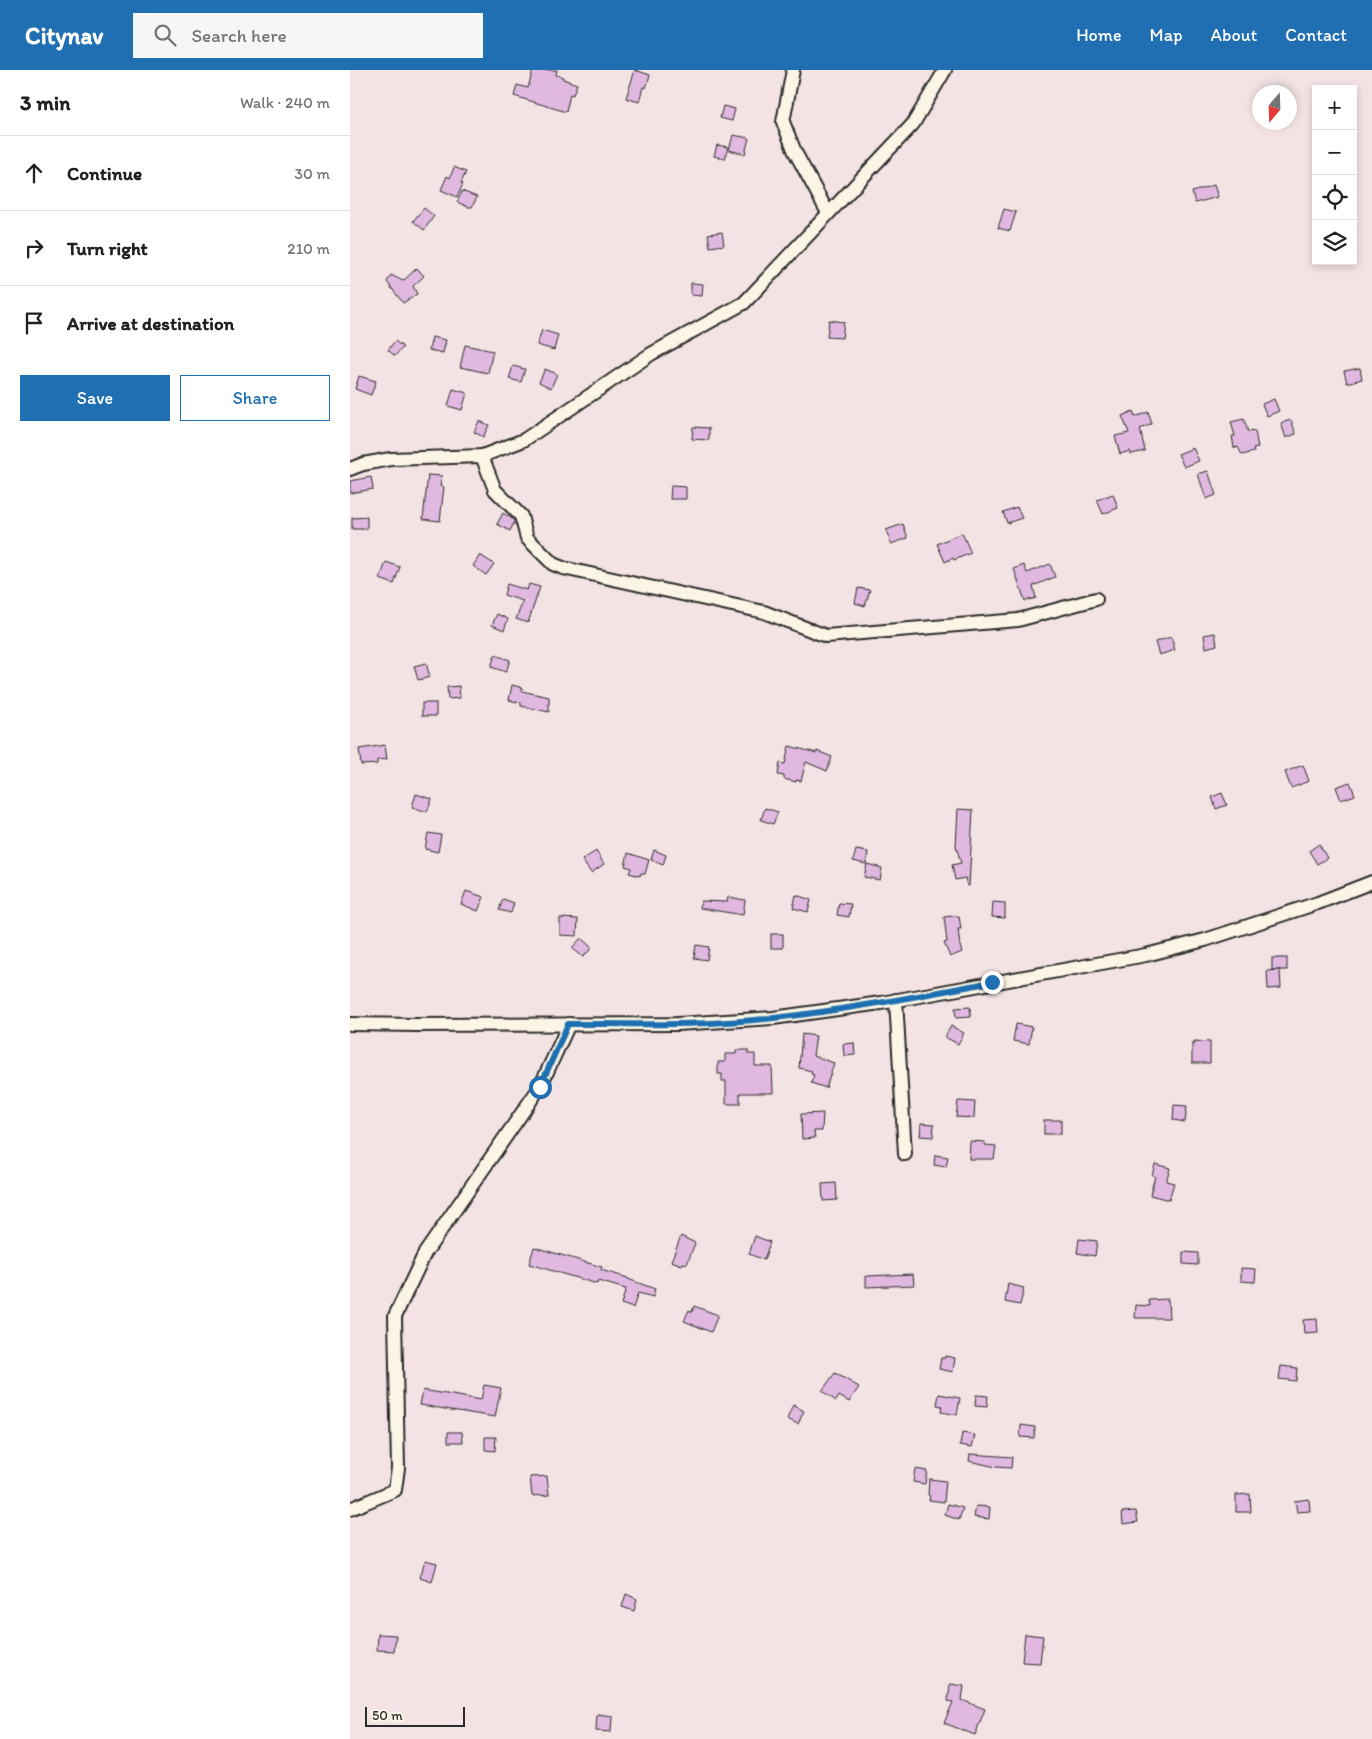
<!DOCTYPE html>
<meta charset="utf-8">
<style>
:root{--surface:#fff;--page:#f6f6f6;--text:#202124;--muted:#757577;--line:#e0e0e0;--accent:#1f6fb2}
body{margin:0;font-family:Itim,sans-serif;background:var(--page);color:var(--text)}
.controls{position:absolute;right:15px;top:15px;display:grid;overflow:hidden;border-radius:0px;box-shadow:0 2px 8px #0003}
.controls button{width:45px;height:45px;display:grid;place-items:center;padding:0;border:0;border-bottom:1px solid var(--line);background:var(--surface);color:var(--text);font:25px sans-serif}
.compass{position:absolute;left:902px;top:15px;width:45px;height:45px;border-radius:50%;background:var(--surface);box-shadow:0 2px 8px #0003;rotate:199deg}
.scale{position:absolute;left:15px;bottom:12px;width:100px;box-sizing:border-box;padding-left:5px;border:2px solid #2b2b2b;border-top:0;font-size:14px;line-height:18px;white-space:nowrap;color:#2b2b2b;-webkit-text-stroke:4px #fcf5e5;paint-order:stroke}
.stop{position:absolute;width:15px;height:15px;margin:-11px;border:4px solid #1f6fb2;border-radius:50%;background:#fff}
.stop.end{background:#1f6fb2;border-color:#fff;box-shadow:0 1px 5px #0008}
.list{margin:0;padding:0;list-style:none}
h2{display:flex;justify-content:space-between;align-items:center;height:65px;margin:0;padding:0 20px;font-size:21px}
h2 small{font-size:16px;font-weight:400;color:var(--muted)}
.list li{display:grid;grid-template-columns:32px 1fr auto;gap:15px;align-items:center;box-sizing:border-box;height:75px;padding:0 20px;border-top:1px solid var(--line)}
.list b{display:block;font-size:19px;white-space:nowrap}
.list em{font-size:16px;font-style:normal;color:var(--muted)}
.actions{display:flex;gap:10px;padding:15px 20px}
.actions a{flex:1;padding:11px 0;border:1px solid var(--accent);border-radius:0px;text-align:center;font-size:18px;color:var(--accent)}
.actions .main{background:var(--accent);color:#fff}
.icon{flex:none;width:28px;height:28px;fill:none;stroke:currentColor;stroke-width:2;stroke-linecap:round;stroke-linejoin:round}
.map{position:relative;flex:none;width:1022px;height:1669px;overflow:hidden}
header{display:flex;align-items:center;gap:30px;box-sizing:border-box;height:70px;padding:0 25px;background:var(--accent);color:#fff}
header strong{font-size:24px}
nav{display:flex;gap:28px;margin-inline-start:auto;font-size:18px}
.search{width:350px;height:45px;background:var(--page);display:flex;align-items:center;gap:12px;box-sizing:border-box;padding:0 18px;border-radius:0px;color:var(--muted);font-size:19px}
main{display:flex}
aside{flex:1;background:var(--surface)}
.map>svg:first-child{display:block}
.building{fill:#e0b8e0;stroke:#2b2b2b}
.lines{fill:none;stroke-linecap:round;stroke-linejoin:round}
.minor-casing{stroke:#2b2b2b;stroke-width:16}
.minor{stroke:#fcf5e5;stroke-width:12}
.route{stroke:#1f6fb2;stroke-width:6}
</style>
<header>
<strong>Citynav</strong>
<div class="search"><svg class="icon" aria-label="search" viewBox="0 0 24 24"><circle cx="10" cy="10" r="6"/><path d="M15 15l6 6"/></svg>Search here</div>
<nav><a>Home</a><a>Map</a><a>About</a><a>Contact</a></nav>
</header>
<main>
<aside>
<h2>3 min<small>Walk · 240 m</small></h2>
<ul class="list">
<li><svg class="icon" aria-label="ahead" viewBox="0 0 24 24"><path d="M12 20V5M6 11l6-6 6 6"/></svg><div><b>Continue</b></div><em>30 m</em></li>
<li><svg class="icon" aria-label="right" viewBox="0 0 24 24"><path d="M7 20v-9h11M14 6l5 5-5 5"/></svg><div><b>Turn right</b></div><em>210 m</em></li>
<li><svg class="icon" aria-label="arrive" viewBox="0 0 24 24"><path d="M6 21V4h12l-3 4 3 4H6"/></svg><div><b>Arrive at destination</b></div></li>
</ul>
<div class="actions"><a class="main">Save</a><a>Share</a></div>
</aside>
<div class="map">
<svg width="1022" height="1669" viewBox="0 0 1022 1669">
<rect width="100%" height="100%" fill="#f4e3e4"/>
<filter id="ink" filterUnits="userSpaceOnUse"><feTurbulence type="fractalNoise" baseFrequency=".02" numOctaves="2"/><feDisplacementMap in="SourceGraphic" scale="10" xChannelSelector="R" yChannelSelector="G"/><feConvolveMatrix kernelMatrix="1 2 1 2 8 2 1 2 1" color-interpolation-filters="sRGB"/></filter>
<g filter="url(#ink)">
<!-- building -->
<g class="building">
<path d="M183,0H207L206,5L213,7V9L227,14L223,25L220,24L216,42L164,26L167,15L178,18Z"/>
<path d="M285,0L300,5L296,18L293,17L289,32L276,28Z"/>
<path d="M373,36L385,39L382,51L370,48Z"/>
<path d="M383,65L399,68L395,84L379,80Z"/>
<path d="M367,75L378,77L375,89L364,86Z"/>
<path d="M104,97L116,102L111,113L113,114L107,127L91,120L97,106L100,108Z"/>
<path d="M864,115L868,127L845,133L842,122Z"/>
<path d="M112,121L127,127L122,137H118L107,132Z"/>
<path d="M74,138L84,146L74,160L63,151Z"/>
<path d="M654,139L666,142L660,161L648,158Z"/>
<path d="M372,162L374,175L360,177L358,164Z"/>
<path d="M67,198L74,206L63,216L67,224L53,233L37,212L41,205L53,211Z"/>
<path d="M341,213L353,214L352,226L341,225Z"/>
<path d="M479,250L494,252L492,268L477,267Z"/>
<path d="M192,260L208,265L204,280L187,275Z"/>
<path d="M82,267L96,270L93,283L79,280Z"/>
<path d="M45,271L53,277L45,286L38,280Z"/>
<path d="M115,275L143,281L138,303L110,297Z"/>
<path d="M163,296L175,299L171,312L159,309Z"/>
<path d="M1010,298L1012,309L997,313L994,301Z"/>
<path d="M195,299L207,304L201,318L189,312Z"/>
<path d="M9,306L26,311L21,325L5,319Z"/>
<path d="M103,319L117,323L112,340L98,336Z"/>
<path d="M924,329L929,341L917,346L912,334Z"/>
<path d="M783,341L785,347L798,342L802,354L790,359L795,381L781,384L780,381L770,384L765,366L779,363L772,346Z"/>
<path d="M894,349L898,362L905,361L908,378L903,379L904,382L892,385L888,377L884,378L882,366H885L881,352Z"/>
<path d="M941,350L946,364L936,368L931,353Z"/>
<path d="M129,351L139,355L133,367L124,362Z"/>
<path d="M343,357L359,358V370L342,369Z"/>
<path d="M843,378L849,391L834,397L828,384Z"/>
<path d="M858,401L866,425L856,429L848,404Z"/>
<path d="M78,405L92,406L90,416L94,417L90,451L73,449Z"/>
<path d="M21,407L23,419L0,423V411Z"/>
<path d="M321,416L336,417V429H320Z"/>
<path d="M763,424L768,438L753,444L747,430Z"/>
<path d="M667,437L672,448L657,453L653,442Z"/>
<path d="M153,443L164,450V453L160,461L147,454Z"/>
<path d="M17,447V459H2V448Z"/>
<path d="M553,454L558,468L541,474L536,460Z"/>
<path d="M612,463L621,483L604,490L603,488L595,492L587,474Z"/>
<path d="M130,485L144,494L136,505L123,496Z"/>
<path d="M36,492L50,497L44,514L30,509Z"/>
<path d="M700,494L705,507L683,516L686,528L675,531L664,499L674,495L677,503Z"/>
<path d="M157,514L177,520L179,514L190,517L178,553L166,549L173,531L154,525Z"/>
<path d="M508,518L520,520L515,536L505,533Z"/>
<path d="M147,544L158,549L154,560L142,555Z"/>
<path d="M865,563L867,575L856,578L854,565Z"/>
<path d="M821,567L825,580L809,585L805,572Z"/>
<path d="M145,585L160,590L156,602L141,597Z"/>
<path d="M76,593L80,607L68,610L64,596Z"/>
<path d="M162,615L173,618L172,621L199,627V642L171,636V633L159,630Z"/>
<path d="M109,616L110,628L98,629L97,617Z"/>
<rect x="72" y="633" width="14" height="13"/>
<path d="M35,675L37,689L27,690V694L11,695L9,679Z"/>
<path d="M439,676L467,683V681L482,687L477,701L456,692L451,711L446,710V712L434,709V706L428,705L430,693L435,694Z"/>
<path d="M953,695L959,711L941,718L935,702Z"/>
<path d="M1000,712L1005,725L991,730L986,717Z"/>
<path d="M872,723L877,735L866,739L862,727Z"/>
<path d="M66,724L82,729L77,742L62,737Z"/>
<path d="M415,738L428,742L423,754L411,750Z"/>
<path d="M608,739L623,740L619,816H617L615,808L605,810L602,795L611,793L606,776Z"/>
<path d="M78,763L91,765L88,782L75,779Z"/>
<path d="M969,774L977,788L967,794L959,781Z"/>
<path d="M304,780L316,785L313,795L301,790Z"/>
<path d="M506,780L518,782L516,794L503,791Z"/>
<path d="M246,781L254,794L241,803L232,790Z"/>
<path d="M278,783L299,790L295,804L291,803L290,806L279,803L281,798L275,796Z"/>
<path d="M517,794L532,798L530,810L514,807Z"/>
<path d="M116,821L134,827L128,841L111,834Z"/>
<path d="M446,825L461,830L458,842L443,838Z"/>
<path d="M378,827L395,830L393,845L350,838L351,831L377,832Z"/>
<path d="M153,829L164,833L161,843L149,840Z"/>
<path d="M643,832L655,833V848L642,847Z"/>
<path d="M489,833L501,834L499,847L487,845Z"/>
<path d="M603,846H609L611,859H608L610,876L612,882L600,887L594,873L597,872L594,847Z"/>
<path d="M210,848L228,849L227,866L210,865Z"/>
<rect x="421" y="864" width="12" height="14"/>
<path d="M231,868L242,878L233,887L222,878Z"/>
<path d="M346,875L359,877L357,890L344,888Z"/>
<rect x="922" y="888" width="15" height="12"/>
<path d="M930,900L931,918L918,919L917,901Z"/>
<path d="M620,937L621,947L606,948L605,938Z"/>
<path d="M666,954L682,957L679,974L663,971Z"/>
<path d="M601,956L614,963L608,974L595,967Z"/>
<path d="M452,964L466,966L463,986L484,993L476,1018L461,1013L464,1005L461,1004L462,1001L449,998Z"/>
<path d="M844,971L860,972V993H842V974H845Z"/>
<path d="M504,973L505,985L494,986L493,974Z"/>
<path d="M386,980H398V984H405V996H422L423,1023H390V1034H376V1011H372V1004H368V992H375V984H386Z"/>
<path d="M608,1031L625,1032L624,1048L606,1047Z"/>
<path d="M824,1035L837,1036L835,1052L823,1050Z"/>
<path d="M473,1043L472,1061H464L465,1068L452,1069L451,1044Z"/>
<rect x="694" y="1050" width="17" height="14"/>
<path d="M571,1053L584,1054L583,1067L570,1066Z"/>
<path d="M620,1071L635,1072V1075L646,1076L644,1089H619Z"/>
<path d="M585,1085L598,1087L596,1097L584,1095Z"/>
<path d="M805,1094L820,1098L816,1111L824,1113L819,1130L800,1125L805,1106L802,1105Z"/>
<path d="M486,1113L487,1130L473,1131L472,1114Z"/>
<path d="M331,1166L345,1173L337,1194L333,1193L332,1195L321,1191Z"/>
<path d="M405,1166L420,1172L414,1190L399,1184Z"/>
<path d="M729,1169L747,1171L745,1186L727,1183Z"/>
<path d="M184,1177L252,1197L251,1200L278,1208V1209L305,1219L303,1227L288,1223L283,1238L271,1234L276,1219L248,1211L247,1214L179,1194Z"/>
<path d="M833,1182L848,1183V1195L833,1194Z"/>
<path d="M891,1198L906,1199L905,1212L891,1211Z"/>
<path d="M563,1204L564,1215L516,1217V1206Z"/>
<path d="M658,1214L674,1218L670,1235L655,1232Z"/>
<path d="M818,1229L819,1248H785L786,1235L800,1236L799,1230Z"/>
<path d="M344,1236L368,1245L361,1262L334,1251L339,1240L342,1242Z"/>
<path d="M967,1249L968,1263L954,1264L953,1250Z"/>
<path d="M595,1286L605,1288L603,1302L589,1299L591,1288H595Z"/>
<path d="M931,1296L947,1298L946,1311L929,1309Z"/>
<path d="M485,1303L509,1317L499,1332L489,1326L486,1331L472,1321Z"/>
<path d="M134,1315L151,1318L145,1347L70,1335L73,1320L131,1330Z"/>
<path d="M589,1324L610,1328L607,1345L591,1342L592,1336L587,1335Z"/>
<path d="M626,1325L638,1326L637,1337L625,1336Z"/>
<path d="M443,1335L454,1341L448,1354L437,1349Z"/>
<path d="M671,1355L685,1357L684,1368L670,1367Z"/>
<path d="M98,1362H112L113,1372H98Z"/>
<path d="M612,1363L625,1365L622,1377L610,1375Z"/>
<path d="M135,1367H146L145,1381L135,1380Z"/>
<path d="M620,1384L662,1387L661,1398L646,1397L619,1391Z"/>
<path d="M565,1399L577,1401L575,1414L563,1412Z"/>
<path d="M197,1406L199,1425L182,1426L180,1407Z"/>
<path d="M579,1409L596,1411L594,1432L579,1430L580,1426L578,1425Z"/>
<path d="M900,1424L901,1442H886V1425Z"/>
<path d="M959,1429L960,1441L947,1442L945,1431Z"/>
<path d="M598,1434L613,1438L609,1450L595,1445Z"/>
<path d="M626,1436L640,1437L639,1449L624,1447Z"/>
<path d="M786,1441L788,1452L773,1454L772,1442Z"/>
<path d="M75,1490L87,1493L82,1512L70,1508Z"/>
<path d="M276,1524L287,1529L284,1541L272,1537Z"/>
<path d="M28,1564L46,1565L44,1581L27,1580Z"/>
<path d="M675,1564L693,1566L690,1593L672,1592Z"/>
<path d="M600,1614L614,1616L612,1630L635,1639L625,1665L594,1653L603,1632L598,1631Z"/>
<path d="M247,1644L262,1646L261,1662L246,1661Z"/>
</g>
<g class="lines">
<!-- minor casing -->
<g class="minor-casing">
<g id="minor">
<path d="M443,0L433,52L445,82L478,143"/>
<path d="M132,386L145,420L171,446L177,468L203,494L213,498L414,542L476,566L668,550L746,529"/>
<path d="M0,399L13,394L41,389L132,386L174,370L301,284L394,233L563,54L595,0"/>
<path d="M546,930L555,1084"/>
<path d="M0,954L66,955L327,954L423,948L531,933L796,885L855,870L968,833L1022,812"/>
<path d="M0,1439L45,1420L48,1398L45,1246L75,1183L190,1017L219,954"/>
</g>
</g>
<!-- minor -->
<use href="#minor" class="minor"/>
</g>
</g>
<g class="lines" filter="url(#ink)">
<!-- route -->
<path class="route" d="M190,1017L218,954C287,954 356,956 424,948C497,940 569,926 642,912"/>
</g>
</svg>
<div class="controls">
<button>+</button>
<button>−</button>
<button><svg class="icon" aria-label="locate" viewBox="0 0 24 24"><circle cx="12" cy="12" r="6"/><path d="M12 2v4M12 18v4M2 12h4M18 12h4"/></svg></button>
<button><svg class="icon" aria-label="layers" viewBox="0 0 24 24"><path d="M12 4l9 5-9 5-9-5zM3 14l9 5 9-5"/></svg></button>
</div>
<svg class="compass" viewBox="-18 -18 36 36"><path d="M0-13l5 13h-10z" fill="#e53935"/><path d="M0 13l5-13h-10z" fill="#757577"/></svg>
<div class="scale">50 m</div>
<div class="stop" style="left:190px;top:1017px"></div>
<div class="stop end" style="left:642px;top:912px"></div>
</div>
</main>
